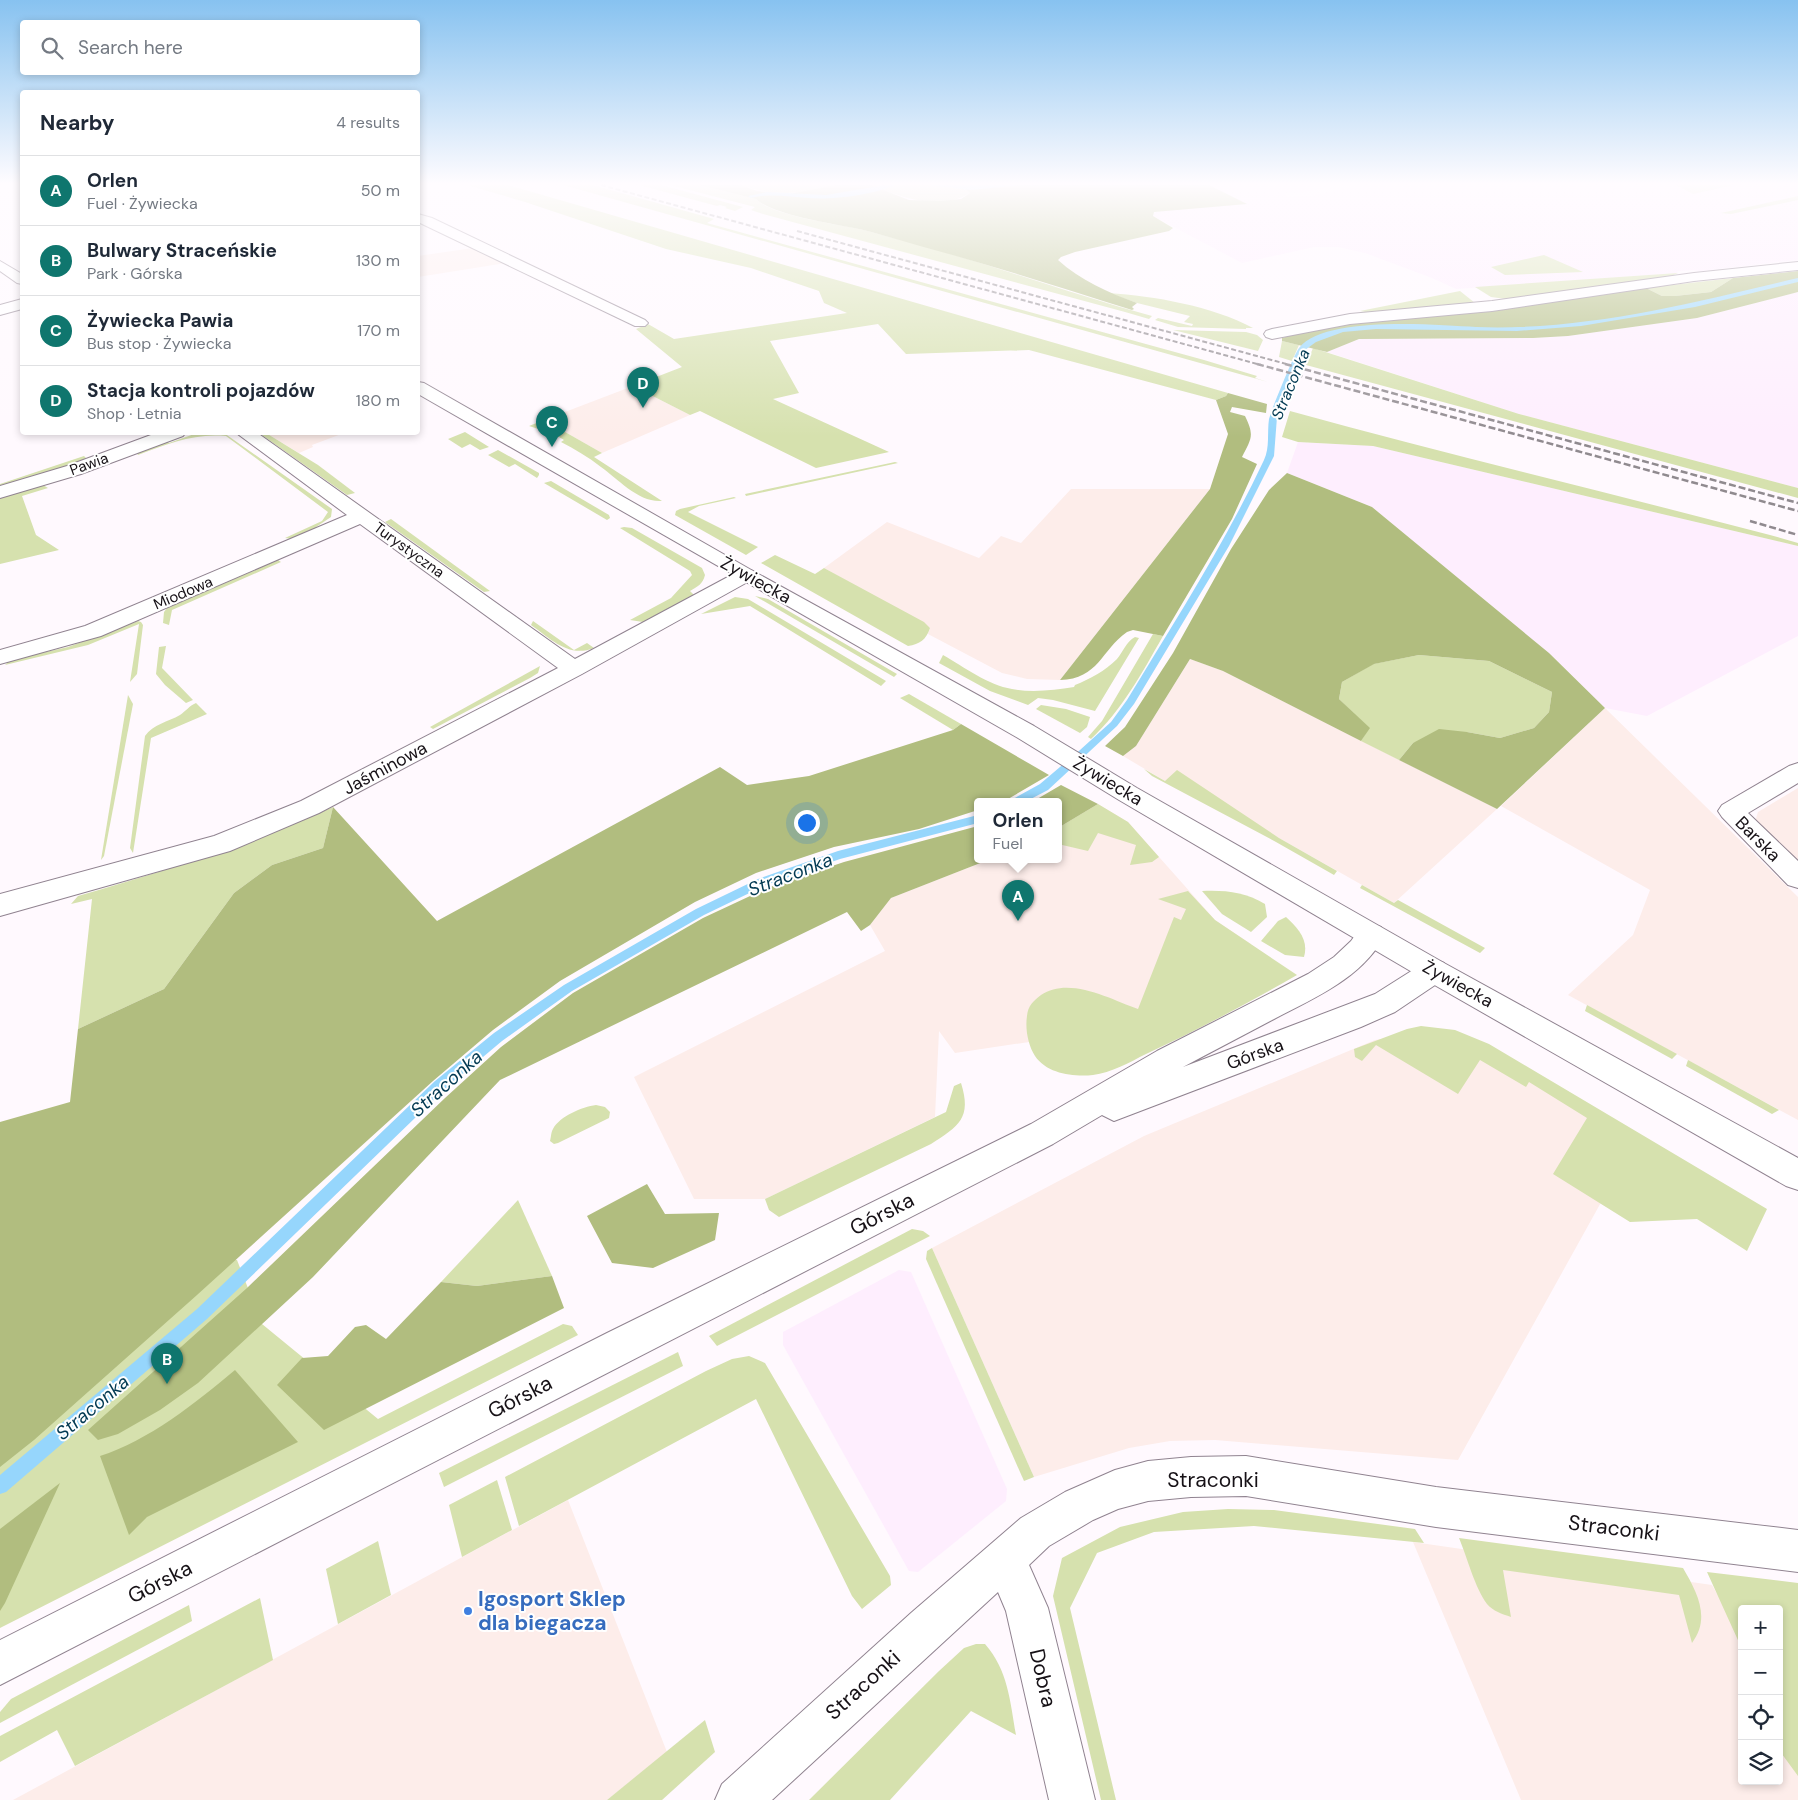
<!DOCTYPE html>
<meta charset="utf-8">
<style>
:root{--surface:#fff;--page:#f2f2f3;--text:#1f2937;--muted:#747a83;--line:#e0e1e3;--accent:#0f766e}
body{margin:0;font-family:"DM Sans",sans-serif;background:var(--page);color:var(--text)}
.controls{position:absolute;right:15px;bottom:15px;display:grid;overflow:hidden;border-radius:5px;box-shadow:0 2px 8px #0003}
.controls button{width:45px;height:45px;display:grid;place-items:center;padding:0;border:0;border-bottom:1px solid var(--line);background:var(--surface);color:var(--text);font:25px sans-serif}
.you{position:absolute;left:806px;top:822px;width:18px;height:18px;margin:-12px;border:4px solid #fff;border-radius:50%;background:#1a73e8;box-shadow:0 0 0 8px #1a73e833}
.badge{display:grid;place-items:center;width:32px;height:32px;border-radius:50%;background:var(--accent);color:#fff;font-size:16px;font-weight:700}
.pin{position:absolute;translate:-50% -41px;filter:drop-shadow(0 1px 2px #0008)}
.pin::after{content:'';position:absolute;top:26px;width:18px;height:15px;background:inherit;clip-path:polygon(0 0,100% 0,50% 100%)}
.popup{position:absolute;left:974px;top:798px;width:88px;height:65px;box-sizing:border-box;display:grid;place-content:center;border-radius:5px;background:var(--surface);filter:drop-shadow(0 1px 4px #0005);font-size:16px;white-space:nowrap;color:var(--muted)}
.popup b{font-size:19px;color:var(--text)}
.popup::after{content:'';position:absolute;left:50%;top:100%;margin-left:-10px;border:10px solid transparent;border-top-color:var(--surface)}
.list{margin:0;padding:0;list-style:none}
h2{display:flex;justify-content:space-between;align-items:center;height:65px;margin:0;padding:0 20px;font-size:21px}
h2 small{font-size:16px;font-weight:400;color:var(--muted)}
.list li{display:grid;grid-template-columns:32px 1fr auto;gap:15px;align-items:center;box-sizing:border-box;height:70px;padding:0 20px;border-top:1px solid var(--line)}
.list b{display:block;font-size:19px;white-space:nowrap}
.list p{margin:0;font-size:16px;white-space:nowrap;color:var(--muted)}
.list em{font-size:16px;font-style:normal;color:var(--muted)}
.icon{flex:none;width:28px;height:28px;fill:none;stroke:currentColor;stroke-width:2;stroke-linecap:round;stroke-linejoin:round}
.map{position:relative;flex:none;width:1798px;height:1800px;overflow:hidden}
.search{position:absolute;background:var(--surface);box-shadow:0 2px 8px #0003;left:20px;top:20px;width:400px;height:55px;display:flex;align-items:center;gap:12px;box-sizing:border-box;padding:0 18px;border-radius:5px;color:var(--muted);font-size:19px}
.panel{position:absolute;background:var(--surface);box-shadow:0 2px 8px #0003;left:20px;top:90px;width:400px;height:345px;border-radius:5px}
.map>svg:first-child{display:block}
.commercial{fill:#fdedea}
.built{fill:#feeefe}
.green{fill:#d6e1ae}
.forest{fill:#b1bd7f}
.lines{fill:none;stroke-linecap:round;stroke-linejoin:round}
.stream{fill:#96d6fc;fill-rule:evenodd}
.minor-casing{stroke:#908390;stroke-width:2}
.major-casing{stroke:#908390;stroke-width:2}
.minor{fill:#fff;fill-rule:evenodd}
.major{fill:#fff;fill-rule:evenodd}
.rail-far1{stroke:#908a8f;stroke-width:2;stroke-dasharray:5 2.5;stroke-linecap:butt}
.rail{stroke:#908a8f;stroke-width:2.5;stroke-dasharray:7 3;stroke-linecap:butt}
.shop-dot{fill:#3f7fe0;stroke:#fff;stroke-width:2}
.labels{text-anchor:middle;stroke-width:4;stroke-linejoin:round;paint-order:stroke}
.far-street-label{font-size:15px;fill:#161116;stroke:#fff}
.far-water-label{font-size:16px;font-style:italic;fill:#033a53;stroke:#fff}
.street-label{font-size:18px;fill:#161116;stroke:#fff}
.water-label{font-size:19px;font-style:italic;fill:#033a53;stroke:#fff}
.near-street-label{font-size:21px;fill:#161116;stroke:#fff}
.near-shop-label{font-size:21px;font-weight:bold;fill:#366cbe;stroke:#fff;text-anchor:start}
</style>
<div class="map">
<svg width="1798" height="1800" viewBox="0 0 1798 1800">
<rect width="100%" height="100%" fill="#fff9fe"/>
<!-- commercial -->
<g class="commercial">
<path d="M473,248L506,263L418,277V256Z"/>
<path d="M633,386L690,415L602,453L544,420Z"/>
<path d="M266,433H344L312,445L313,447L299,453Z"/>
<path d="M1071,489H1210L1060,680L1027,679L1002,673L928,634L930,628L824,568L887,522L979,558L1001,536L1021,543Z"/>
<path d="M1190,659L1223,671L1497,809L1394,903L1279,838L1165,781L1123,756L1136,746Z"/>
<path d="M1605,708L1798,897V1120L1568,995L1633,935L1650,890L1501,806Z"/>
<path d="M1798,788V869L1754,825L1758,812Z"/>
<path d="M1098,804L1128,822L1215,920L1251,944L1129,1027L955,1053L939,1031L935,1117L765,1199H694L634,1077L885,951L870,925L891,898L988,860H1058V828Z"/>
<path d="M1433,1031L1639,1134L1458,1460L1215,1440L1170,1441L1129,1448L1034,1477L932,1248L1144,1136L1375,1040Z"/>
<path d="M568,1500L667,1752L607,1800H13Z"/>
<path d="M1413,1542L1712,1585L1742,1639V1781H1779V1709L1798,1743V1800H1521Z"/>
</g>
<!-- built -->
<g class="built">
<path d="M1209,185H1339L1300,193H1285L1286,197H1291L1310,196L1360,185H1798V260L1701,271L1693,270L1677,271L1678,273L1456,289L1432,278L1365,253L1338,247H1314L1242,263L1153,216L1154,213L1166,210L1245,204Z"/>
<path d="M1798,292V488L1519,414L1327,352L1359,339L1533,338L1568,336L1697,318Z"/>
<path d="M1298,442L1373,446L1798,546V636L1647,716L1605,708L1549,653L1372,507L1287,473Z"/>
<path d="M899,1270L911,1272L1007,1489L1006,1501L918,1572L909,1571L783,1345V1332Z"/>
</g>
<!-- green -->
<g class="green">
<path d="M467,185H508L1228,393L1226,396L1216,400L1029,350L906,354L878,324L770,341L799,393L773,399L889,452L816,468L700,411L690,415L633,386L682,367L636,329L648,324L674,339L847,313L824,303L819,291L751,268L666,249L525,202Z"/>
<path d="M563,185H593L714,219L707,223L1204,360L1257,376L1255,378L1268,382Z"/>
<path d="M639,185H661L743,207L735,211L725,208L727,207L720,205L717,206Z"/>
<path d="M670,185H699L756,199C770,214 828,223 850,227C871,231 892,238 913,243C993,265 1074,295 1152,316L1149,319L1125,312L763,214L751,210L755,207Z"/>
<path d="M741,185H837C805,194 773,197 741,185Z"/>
<path d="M871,185H948L963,187L970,193C939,212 901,197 871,185Z"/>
<path d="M1676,185H1734L1693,194Z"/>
<path d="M1798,196V200L1731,214L1721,213Z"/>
<path d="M1544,255L1583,272L1505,275L1491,267Z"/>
<path d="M1678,273L1669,277L1506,299L1491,297L1475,287Z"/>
<path d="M1733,278L1711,292L1675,296H1662L1646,288Z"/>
<path d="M1460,291L1475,303L1371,313L1360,311Z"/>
<path d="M1109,293C1154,296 1212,306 1253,328H1246V329L1178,327L1155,320L1158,318L1192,326L1193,324L1184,322L1190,316L1137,303Z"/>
<path d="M1173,330L1246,332L1257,335L1263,340L1258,351Z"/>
<path d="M1282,341L1299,345L1292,361L1279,357Z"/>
<path d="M1313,348L1519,414L1798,488V498L1306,365Z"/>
<path d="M1290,411C1449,455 1610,493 1770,535L1798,543V546L1373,446L1298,442L1282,437Z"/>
<path d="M544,420L602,453L594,457L662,501C639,503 618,479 601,467C588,457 575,449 561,442L564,440L554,434L529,426Z"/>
<path d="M465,432L489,447L480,450L470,444L462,448L448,439Z"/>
<path d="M197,433H224L332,509L331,517L316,527L317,529L292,539L285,538L322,521L328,512L226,436C194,433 168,444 138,455L136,452L166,441L169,443Z"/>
<path d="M259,433H266L318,465L355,493L347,495Z"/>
<path d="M498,450L539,473V475L537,478L515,464L509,467L488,455Z"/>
<path d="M84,456L86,458L84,462L0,487V484Z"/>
<path d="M895,462L898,463L746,496L745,494Z"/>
<path d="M551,481L609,515L610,518L607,520L544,483Z"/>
<path d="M43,485L48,488L22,496L36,535L59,550L0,564V496Z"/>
<path d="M734,497L736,498L699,506L688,512L758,547L746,555L675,515L676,511L680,509Z"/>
<path d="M391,519L490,591L484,592L385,522Z"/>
<path d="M624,527L632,528L702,568L705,575C703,584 697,587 690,591L694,595L643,622L630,620L671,598L692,575L690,571L620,528Z"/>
<path d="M775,555L815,574L824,568L924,622L930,628C926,640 920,644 908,646L761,563Z"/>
<path d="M278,560L281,562L172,610L169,625L163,623L164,612L167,608Z"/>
<path d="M755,596L768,599L897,674L894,677Z"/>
<path d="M735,597L748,599L886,681L881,686L750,606L701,614Z"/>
<path d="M138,621L141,622L143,625L137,674L130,682L139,624L88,645L5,665L10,660L68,647Z"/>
<path d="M533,621L574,650L587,643L594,648C568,658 551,639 531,625Z"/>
<path d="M1153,634L1163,636C1142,673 1122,710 1091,739L1088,737L1102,721Z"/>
<path d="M1135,637L1139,638L1095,711L1053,700L1038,698L1028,705L990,691L939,663L943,655C964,667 988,685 1012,689C1033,693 1054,690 1074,687L1075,685C1090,679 1105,671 1117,659C1123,652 1126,642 1135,637Z"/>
<path d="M166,646L162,668L193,700L186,703L165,685L156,674L159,647Z"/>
<path d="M1419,655L1489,661L1552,692L1549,712L1534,728L1500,738L1467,732L1413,743L1399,760L1361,741L1369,728L1339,699L1342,682L1373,664Z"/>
<path d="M540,666L538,673L530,678L433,729L430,727Z"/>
<path d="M909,694L961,724L953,730L900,698Z"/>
<path d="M128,695L133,704L104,856L101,860Z"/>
<path d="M196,703L207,714L151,738L133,853L130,848L145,736C153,724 168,722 180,715C186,711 189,706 196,703Z"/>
<path d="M1041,705L1066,709L1090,717L1087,727L1080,733L1036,709Z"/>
<path d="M1144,769L1165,781L1177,770L1279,838L1337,871L1334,875L1276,842L1152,776Z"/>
<path d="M1098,804L1128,822L1159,857L1152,862L1130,865L1136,845L1098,833L1088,851L1058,844V828Z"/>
<path d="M333,807L323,848L272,865L234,893L164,989L78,1029L92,899L71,904L78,896C165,871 250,844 333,807Z"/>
<path d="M1362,885L1394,903L1398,900L1485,948L1480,953L1360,888Z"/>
<path d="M1188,891L1215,920L1297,975C1248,1003 1198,1030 1146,1054C1130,1062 1111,1073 1093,1075C1074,1077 1047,1074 1035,1056C1028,1045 1025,1029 1027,1016C1028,1006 1033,1001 1041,995C1069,976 1110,999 1138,1009L1174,917L1181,920L1186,909L1158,899Z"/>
<path d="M1202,891C1225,890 1245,892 1265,904L1267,917L1251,932L1222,914Z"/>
<path d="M1286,917C1298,928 1309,940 1304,957L1285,955L1261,941L1278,921Z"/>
<path d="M1587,1005L1677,1054L1672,1059L1585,1011Z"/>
<path d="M1421,1026L1455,1030L1489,1044L1767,1209L1747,1251L1697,1219L1630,1222L1553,1174L1587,1118L1529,1082L1526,1087L1480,1060L1458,1094L1376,1045L1362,1061L1355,1057L1354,1049L1407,1029Z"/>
<path d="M1688,1060L1779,1110L1772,1114L1686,1066Z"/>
<path d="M961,1083C972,1118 959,1126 931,1144L779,1217L769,1210L765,1199L946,1112L954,1086Z"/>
<path d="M596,1105L605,1107L610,1112L609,1118L558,1143L554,1144L550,1141C551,1138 551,1132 553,1129C560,1116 582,1107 596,1105Z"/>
<path d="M518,1200L552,1276L477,1286L441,1282Z"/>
<path d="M912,1229L923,1231L930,1236L717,1346L709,1336Z"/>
<path d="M0,1232L237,1260L262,1324L378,1419L563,1324L572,1326L578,1335L0,1628Z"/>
<path d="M932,1248L1034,1477L1024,1481L926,1259L927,1251Z"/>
<path d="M678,1352L683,1366L444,1487L439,1473Z"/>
<path d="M749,1356L765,1363L890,1576L891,1585L862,1609L852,1596L756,1399L519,1526L505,1477L706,1371L732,1359Z"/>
<path d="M497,1480L512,1530L462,1557L449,1505Z"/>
<path d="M1228,1509L1274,1510L1415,1529L1424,1543L1254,1526L1154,1532L1097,1553L1070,1608L1116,1800H1101L1053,1596L1062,1558L1120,1527L1183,1512Z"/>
<path d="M1459,1538L1683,1568C1697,1592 1711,1618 1692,1643L1679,1595L1503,1570L1511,1617C1502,1614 1493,1611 1487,1604C1475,1588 1467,1557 1459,1538Z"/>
<path d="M378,1541L391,1595L338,1624L326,1569Z"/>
<path d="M1707,1572L1798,1583V1776L1779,1750V1609H1742V1649Z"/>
<path d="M260,1598L273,1660L75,1766L57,1730L0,1762V1736Z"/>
<path d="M189,1605L192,1621L0,1723V1712L11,1699Z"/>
<path d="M976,1644H985C1008,1670 1010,1701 1016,1735L971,1711L890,1800H809L939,1671L964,1648Z"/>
<path d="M705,1720L715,1752L662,1800H607Z"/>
</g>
<!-- forest -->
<g class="forest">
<path d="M699,185H741L757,191L789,194L837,185H871L909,200L941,201L961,199L970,193L963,187L991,185H1209L1247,204L1154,212L1153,216L1173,228L1169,231L1075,252L1061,257L1058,260C1080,280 1109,293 1137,303L1132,307L1134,309L1132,310C1062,288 991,265 920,246C895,239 869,230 843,226C822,222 770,213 756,199Z"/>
<path d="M1798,271V292L1697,318L1568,336L1533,338L1359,339L1327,352L1282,341V338L1306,331L1354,323L1646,288L1662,296H1675L1711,292L1733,278Z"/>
<path d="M1228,393L1267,404L1266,413L1232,407L1230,412L1245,416C1255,436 1251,439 1242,457L1257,464L1232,519L1163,636L1133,630L1127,632C1101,650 1099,679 1060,680L1210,489L1228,434L1216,400L1226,396Z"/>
<path d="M1287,473L1372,507L1549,653L1605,708L1497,809L1399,760L1413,743L1439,729L1467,732L1500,738L1534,728L1549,712L1552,692L1489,661L1419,655L1374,664L1342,682L1339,699L1370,728L1361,741L1223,671L1190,659L1136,746L1123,756L1105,746L1125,727L1173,653L1231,549L1269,490Z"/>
<path d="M961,724L1049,775L1008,799L1000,802H978V810L919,829L834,847L756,873L695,902L560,981L493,1030L433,1081L197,1295L34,1440L0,1467V1122L70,1102L78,1029L164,989L234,893L272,865L323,848L333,807L437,921L720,767L747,785L809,776L953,730Z"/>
<path d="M1061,785L1098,804L1058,828V802H1032Z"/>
<path d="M978,826V860H988L891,898L870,925L861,931L847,912L500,1080L313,1277L198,1383L160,1410L118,1434L98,1440L88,1430L247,1288L445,1098L501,1047L573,993L703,918L767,888L844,862Z"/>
<path d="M647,1184L665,1214L719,1213L715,1240L653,1268L612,1263L587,1216Z"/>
<path d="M552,1276L564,1308L324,1430L277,1385L302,1358L328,1356L355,1327L366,1325L386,1339L441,1282L477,1286Z"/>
<path d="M235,1370L298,1442L147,1517L129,1535L100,1456C148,1441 197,1402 235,1370Z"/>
<path d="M60,1483L5,1603L0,1611V1529Z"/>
</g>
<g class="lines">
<!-- stream -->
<g class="stream">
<path d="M885,185H895C872,195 833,200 808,198C789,197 770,193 751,198L748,196L767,192L826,195Z"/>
<path d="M929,185H1024L970,190Z"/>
<path d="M1798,278V282L1695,307L1581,326L1517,331L1376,329L1343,332L1316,342L1305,350L1277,417L1274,456L1229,546L1134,704L1117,726L1048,790L1025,802H1012L1013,799L1040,784L1080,750L1111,722L1127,700C1175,621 1225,543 1264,460C1270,448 1267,432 1269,419C1271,411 1294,354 1299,348C1325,315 1436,325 1476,327C1586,331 1692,303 1798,278Z"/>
<path d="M978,815V823L840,859L766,885L704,915L572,991L502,1041L445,1089L207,1319L6,1492L0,1494V1475L197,1309L435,1081L494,1033L564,985L696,909L758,879L838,851Z"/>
</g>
<!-- minor casing -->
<g class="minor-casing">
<g id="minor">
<path d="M418,214L432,218L645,320L648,323L645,326H635L418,222Z"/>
<path d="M0,261L22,274V284L17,283L0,271Z"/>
<path d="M1798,262V270L1694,281L1492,311L1350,324L1272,339L1266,337L1264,334L1266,331L1272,329L1350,314L1492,301L1694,273Z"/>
<path d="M22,299V309L0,315V305Z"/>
<path d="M159,432H186L183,436L81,474L0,498V486L67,466Z"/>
<path d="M235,432H256L575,659L739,571L746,569L753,571L756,575L753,579L582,674L319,813L230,851L0,916V894L214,836L301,801L558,668L360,524L101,636L0,664V650L85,626L347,515Z"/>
<path d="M1798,763V783L1748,813L1798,861V888L1788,885L1722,817L1718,811L1722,805L1789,766Z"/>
<path d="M1371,924L1381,927L1385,935C1362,978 1316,997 1274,1019C1244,1035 1213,1051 1183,1067L1375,994L1424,963L1434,959L1444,963L1448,971L1444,979L1395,1012L1361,1027L1114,1121L1102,1115L1053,1144L0,1685V1640L607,1333L1031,1124L1157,1051L1308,974L1334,957L1351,941L1361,927Z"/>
<path d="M1246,1456L1436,1487L1798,1530V1572L1436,1527L1246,1496L1191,1497L1148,1501L1118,1509L1093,1520L1049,1546L1029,1565L1048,1608L1095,1800H1049L1006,1611L998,1592L772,1800H715L722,1784L911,1613L1021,1518L1065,1492L1115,1470L1148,1461L1191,1457Z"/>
</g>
</g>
<!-- major casing -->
<g class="major-casing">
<path id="major" d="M418,382L424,383L753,571L1034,726L1137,788L1444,963L1798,1158V1190L1786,1186L1424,979L1119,800L1018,738L418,394Z"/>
</g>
<!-- minor -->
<use href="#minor" class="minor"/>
<!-- major -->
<use href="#major" class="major"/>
<!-- rail-far1 -->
<g class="rail-far1">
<path d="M601,185L1261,365"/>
<path d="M797,231L1290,365"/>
</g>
<!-- rail -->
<g class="rail">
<path d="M1257,364L1798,511"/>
<path d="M1285,364L1798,503"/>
<path d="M1750,521L1798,535"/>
</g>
</g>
<!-- sky -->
<linearGradient id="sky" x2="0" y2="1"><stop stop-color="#87c2f0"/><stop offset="0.42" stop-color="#fffcff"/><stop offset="1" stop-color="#fffcff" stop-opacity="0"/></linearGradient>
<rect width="1798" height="437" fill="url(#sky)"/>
<!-- markers -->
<circle class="shop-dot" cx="468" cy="1611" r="5"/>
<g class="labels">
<!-- far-street labels -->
<g class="far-street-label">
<text transform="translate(89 464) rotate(-20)" y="5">Pawia</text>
<text transform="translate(409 550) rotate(36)" y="5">Turystyczna</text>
<text transform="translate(183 593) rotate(-23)" y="5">Miodowa</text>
</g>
<!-- far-water labels -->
<g class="far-water-label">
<text transform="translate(1290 384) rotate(-67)" y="6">Straconka</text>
</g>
<!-- street labels -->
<g class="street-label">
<text transform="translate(756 580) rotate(29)" y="6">Żywiecka</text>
<text transform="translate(385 768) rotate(-28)" y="6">Jaśminowa</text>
<text transform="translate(1108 781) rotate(31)" y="6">Żywiecka</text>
<text transform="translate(1758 839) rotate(45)" y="6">Barska</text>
<text transform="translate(1458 984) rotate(29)" y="6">Żywiecka</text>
<text transform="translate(1255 1054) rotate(-20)" y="6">Górska</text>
</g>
<!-- water labels -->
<g class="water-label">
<text transform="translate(790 874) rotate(-21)" y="7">Straconka</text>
<text transform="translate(446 1083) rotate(-42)" y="7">Straconka</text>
<text transform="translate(92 1407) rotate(-40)" y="7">Straconka</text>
</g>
<!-- near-street labels -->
<g class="near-street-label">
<text transform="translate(882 1214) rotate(-27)" y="7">Górska</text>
<text transform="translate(520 1397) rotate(-27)" y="7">Górska</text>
<text x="1213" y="1487">Straconki</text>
<text transform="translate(1614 1528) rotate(7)" y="7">Straconki</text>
<text transform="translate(160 1582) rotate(-27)" y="7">Górska</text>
<text transform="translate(1043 1678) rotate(77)" y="7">Dobra</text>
<text transform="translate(863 1685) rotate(-42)" y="7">Straconki</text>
</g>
<!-- near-shop labels -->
<g class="near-shop-label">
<text x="478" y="1606">Igosport Sklep<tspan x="478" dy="24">dla biegacza</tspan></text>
</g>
</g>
</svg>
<div class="controls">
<button>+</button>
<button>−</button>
<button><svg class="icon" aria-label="locate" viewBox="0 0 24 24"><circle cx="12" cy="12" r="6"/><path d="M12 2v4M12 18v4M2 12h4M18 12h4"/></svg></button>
<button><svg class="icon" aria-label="layers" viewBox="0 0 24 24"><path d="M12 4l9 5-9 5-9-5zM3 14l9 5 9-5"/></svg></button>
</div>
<div class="you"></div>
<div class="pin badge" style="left:1018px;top:921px">A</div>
<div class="popup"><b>Orlen</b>Fuel</div>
<div class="pin badge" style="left:167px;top:1384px">B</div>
<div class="pin badge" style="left:552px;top:447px">C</div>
<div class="pin badge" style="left:643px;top:408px">D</div>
<div class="search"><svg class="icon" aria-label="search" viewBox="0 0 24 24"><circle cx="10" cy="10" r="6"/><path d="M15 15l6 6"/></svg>Search here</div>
<section class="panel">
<h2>Nearby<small>4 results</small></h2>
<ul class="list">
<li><span class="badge">A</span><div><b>Orlen</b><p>Fuel · Żywiecka</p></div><em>50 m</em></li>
<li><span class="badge">B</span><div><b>Bulwary Straceńskie</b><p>Park · Górska</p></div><em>130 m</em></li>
<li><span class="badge">C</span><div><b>Żywiecka Pawia</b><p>Bus stop · Żywiecka</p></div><em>170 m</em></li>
<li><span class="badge">D</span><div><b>Stacja kontroli pojazdów</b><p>Shop · Letnia</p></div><em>180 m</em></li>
</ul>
</section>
</div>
